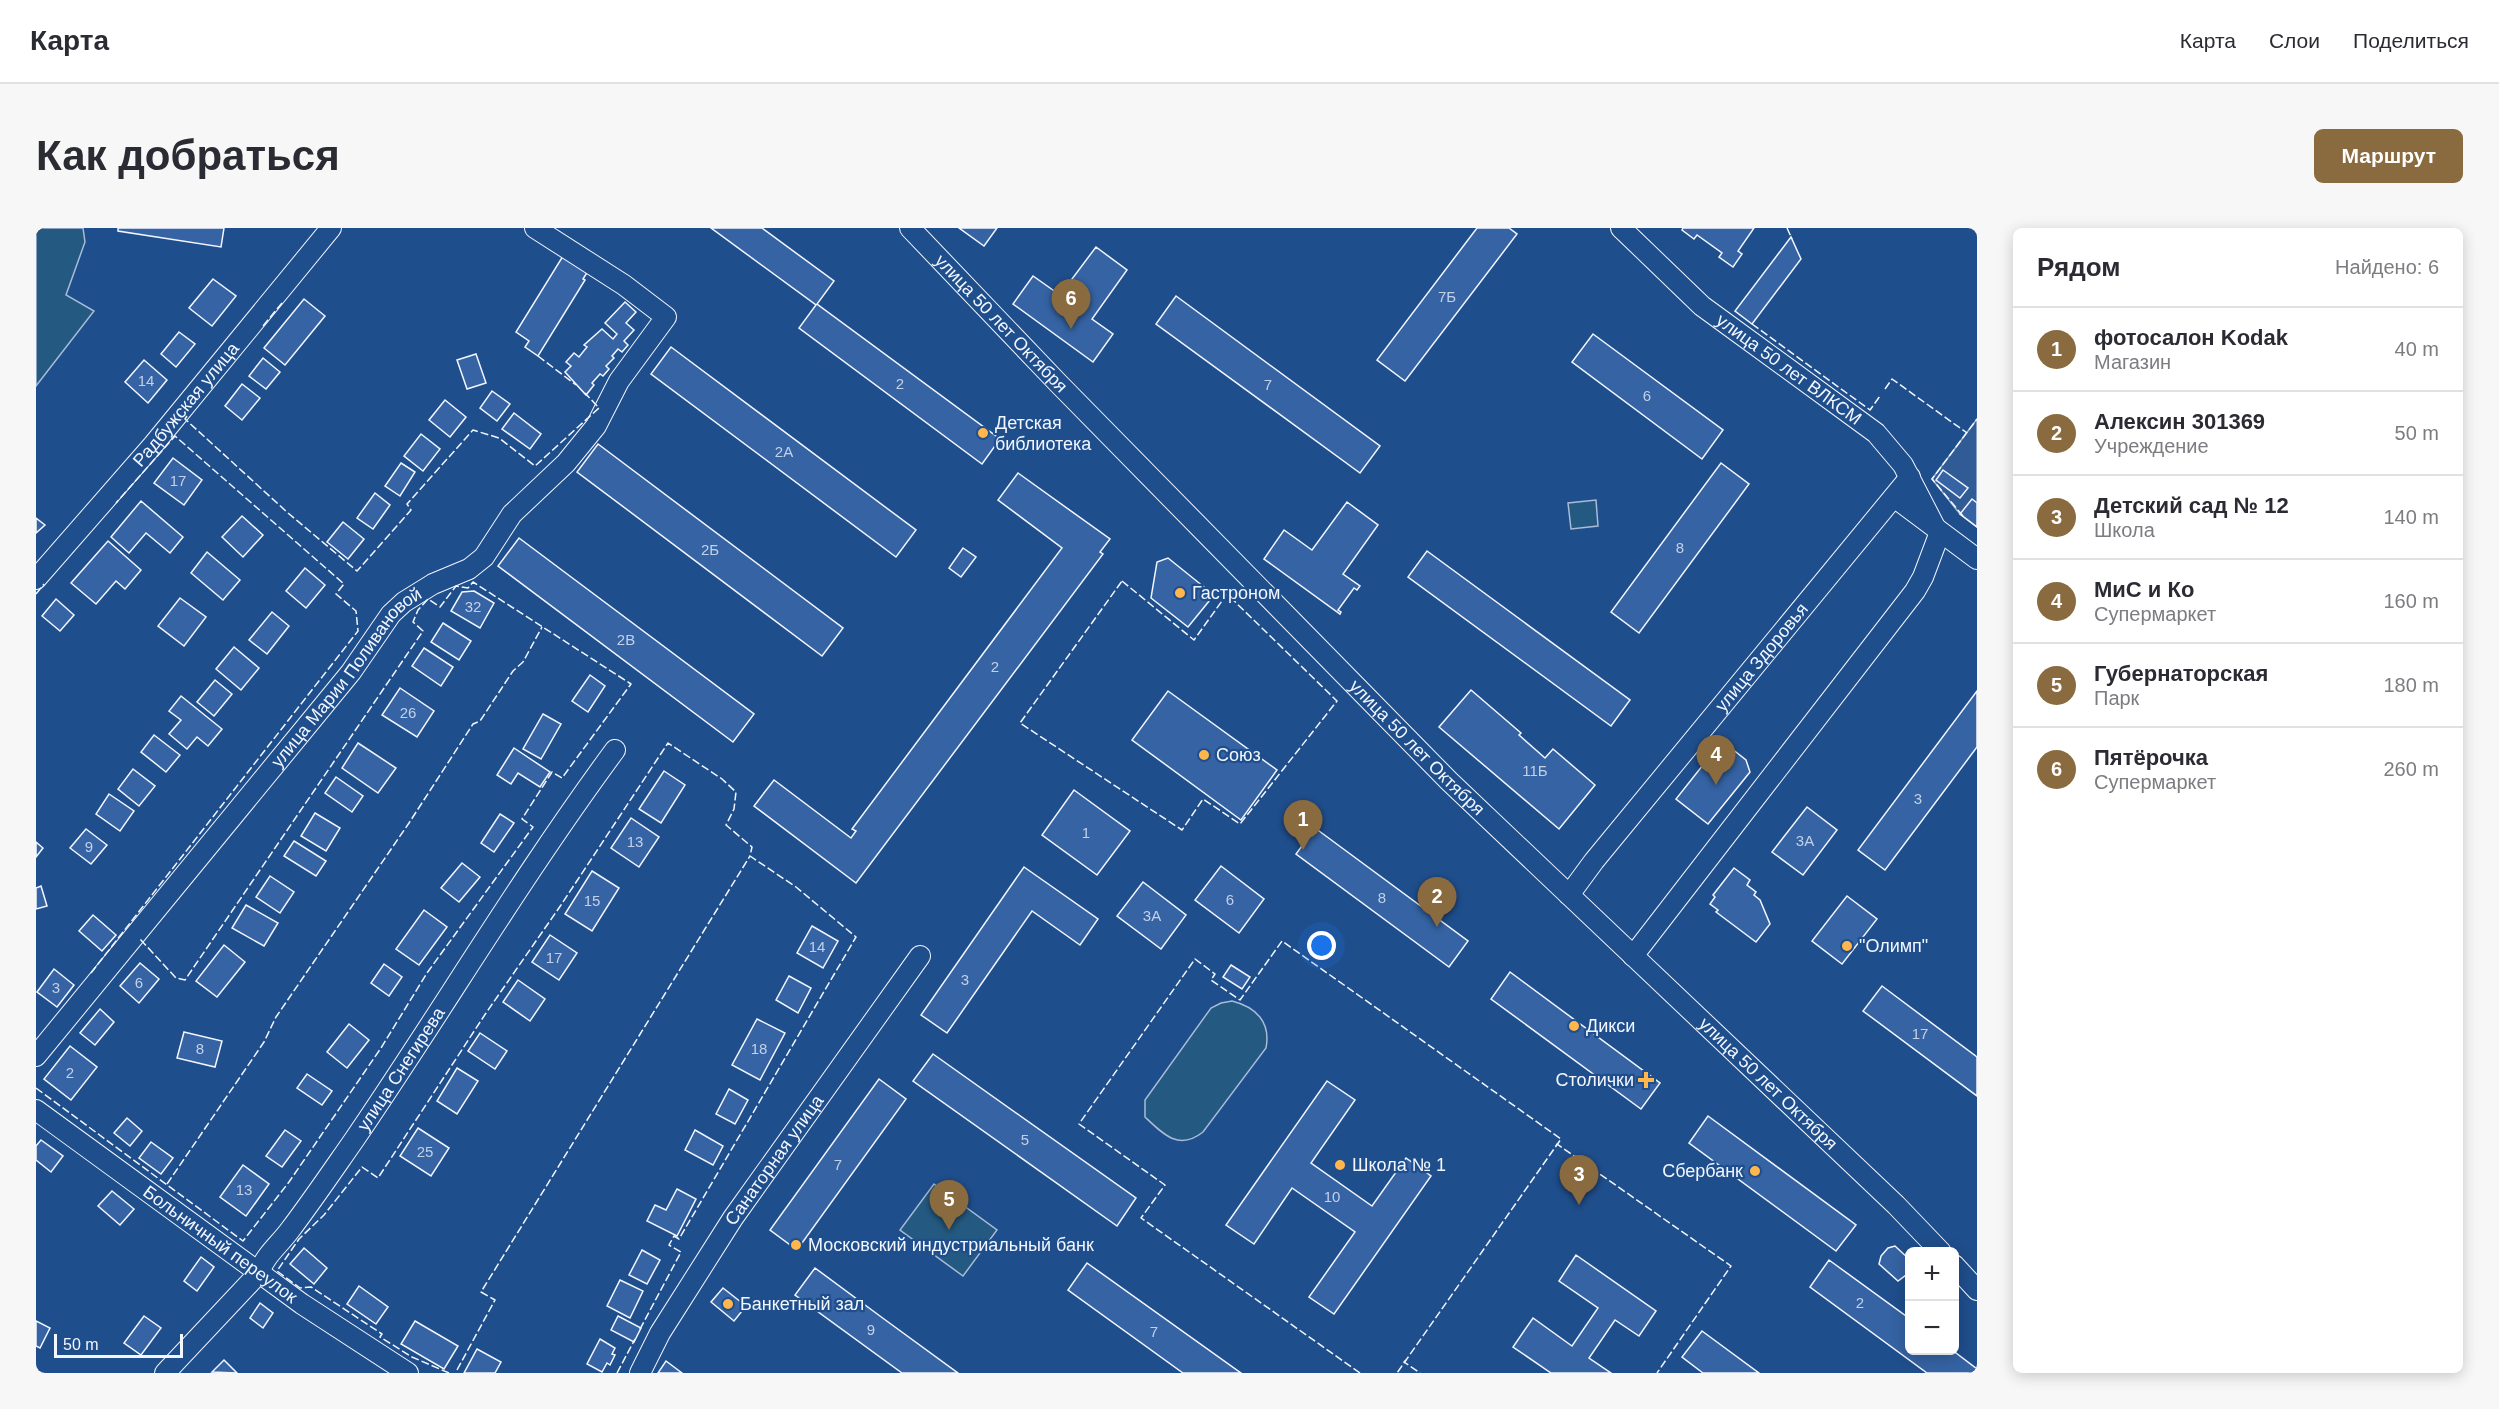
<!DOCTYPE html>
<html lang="ru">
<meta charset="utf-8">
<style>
:root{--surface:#fff;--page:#f7f7f7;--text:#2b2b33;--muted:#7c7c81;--line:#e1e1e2;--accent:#8a6a3f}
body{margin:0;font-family:Arial,sans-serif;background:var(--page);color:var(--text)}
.controls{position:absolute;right:18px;bottom:18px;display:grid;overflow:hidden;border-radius:9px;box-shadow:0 3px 15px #0003}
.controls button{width:54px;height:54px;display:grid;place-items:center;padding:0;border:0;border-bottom:2px solid var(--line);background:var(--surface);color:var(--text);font:30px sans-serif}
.scale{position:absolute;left:18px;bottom:15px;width:129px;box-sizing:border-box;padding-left:6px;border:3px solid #f2f6ff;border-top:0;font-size:16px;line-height:21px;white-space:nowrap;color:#f2f6ff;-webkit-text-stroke:4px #1f4e8c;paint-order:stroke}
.you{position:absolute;left:1286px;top:718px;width:21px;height:21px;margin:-15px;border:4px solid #fff;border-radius:50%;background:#1a73e8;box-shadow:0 0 0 9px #1a73e833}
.badge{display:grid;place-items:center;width:39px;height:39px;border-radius:50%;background:var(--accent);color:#fff;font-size:20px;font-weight:700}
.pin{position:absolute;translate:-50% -50px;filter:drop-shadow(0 2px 3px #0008)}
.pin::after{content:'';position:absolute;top:32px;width:21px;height:18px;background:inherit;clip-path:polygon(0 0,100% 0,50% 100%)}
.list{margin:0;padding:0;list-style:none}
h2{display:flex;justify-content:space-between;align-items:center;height:78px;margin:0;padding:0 24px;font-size:26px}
h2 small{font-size:20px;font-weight:400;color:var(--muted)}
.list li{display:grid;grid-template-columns:39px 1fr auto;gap:18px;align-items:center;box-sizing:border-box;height:84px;padding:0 24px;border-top:2px solid var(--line)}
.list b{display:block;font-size:22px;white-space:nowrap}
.list p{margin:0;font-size:20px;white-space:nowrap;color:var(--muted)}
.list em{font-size:20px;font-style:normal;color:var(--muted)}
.map{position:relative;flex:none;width:1941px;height:1145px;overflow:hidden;border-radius:9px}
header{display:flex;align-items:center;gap:36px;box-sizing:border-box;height:84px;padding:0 30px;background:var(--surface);border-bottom:2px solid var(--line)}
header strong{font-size:28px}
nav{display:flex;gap:33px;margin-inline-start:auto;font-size:21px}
.intro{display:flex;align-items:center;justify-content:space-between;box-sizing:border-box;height:144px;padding:0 36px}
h1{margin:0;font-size:42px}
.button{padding:15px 27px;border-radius:9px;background:var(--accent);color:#fff;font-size:21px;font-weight:700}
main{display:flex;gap:36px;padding:0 36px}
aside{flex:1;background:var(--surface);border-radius:9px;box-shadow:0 3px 15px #0003}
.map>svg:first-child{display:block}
.green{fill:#245a82;stroke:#a8bbd7;stroke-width:1.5}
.parking{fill:#305b95;stroke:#a8bbd7;stroke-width:1.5}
.building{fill:#3563a3;stroke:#f2f6ff;stroke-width:1.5}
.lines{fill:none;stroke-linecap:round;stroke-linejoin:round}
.minor-casing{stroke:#f2f6ff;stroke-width:22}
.minor{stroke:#1f4e8c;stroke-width:20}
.fence{stroke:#f2f6ff;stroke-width:1.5;stroke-dasharray:8 3;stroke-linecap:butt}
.poi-dot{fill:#ffb74d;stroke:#1f4e8c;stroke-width:2}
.labels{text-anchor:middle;stroke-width:4.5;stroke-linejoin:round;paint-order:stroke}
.number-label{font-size:15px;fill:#c3d1e8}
.street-label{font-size:18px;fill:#f2f6ff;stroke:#1f4e8c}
.poi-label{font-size:18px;fill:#f2f6ff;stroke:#1f4e8c;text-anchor:start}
</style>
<header>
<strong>Карта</strong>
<nav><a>Карта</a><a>Слои</a><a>Поделиться</a></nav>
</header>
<div class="intro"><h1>Как добраться</h1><a class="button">Маршрут</a></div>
<main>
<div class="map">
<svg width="1941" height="1145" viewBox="0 0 1941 1145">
<rect width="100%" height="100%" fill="#1f4e8c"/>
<!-- green -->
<g class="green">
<path d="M0,0H47L49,14L30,67L58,83L0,158Z"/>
<path d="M1560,272L1562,298L1535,301L1532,275Z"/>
<path d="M1196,773C1220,779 1235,794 1230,820L1167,904C1143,923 1128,907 1109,889V872L1175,780L1185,775Z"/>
<path d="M898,956L961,1002L927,1048L864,1002Z"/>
</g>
<!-- parking -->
<path class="parking" d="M1941,191V299L1924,286L1896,251Z"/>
<!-- building -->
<g class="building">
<path d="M82,0H188L185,19L82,3Z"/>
<path d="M675,0H726L798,53L781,76L964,211L946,236L763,100L780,77Z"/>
<path d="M923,0H961L948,18Z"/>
<path d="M1441,0H1473L1481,6L1369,153L1341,132Z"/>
<path d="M1647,0H1718L1702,23L1706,26L1697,39L1683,29L1686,25L1661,7L1658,11L1646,2Z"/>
<path d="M1755,9L1765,31L1716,96L1699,83Z"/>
<path d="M1060,19L1091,42L1056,91L1077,106L1057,134L977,76L997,48L1024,67Z"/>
<path d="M527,28L552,43L547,51L549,52L502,128L489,119L493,113L480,104Z"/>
<path d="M177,51L200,68L176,98L153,80Z"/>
<path d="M1140,68L1344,218L1324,245L1120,96Z"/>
<path d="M268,71L289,88L249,137L228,120Z"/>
<path d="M589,74L600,84L590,95L598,102L588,113L592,117L586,124L582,121L576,128L578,130L570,138L573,141L567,148L564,146L556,155L558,157L550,167L529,144L535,138L530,134L538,125L543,129L551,119L548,117L566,101L577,111L581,106L569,95Z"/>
<path d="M143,104L159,116L140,139L125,126Z"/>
<path d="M1557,106L1687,202L1666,231L1536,134Z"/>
<path d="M635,119L880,302L860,329L615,146Z"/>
<path d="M440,126L450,155L431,161L421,132Z"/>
<path d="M227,130L244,144L230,161L213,148Z"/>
<path d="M108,132L131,152L112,175L89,154Z"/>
<path d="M206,156L224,170L206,192L189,178Z"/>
<path d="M456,163L474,176L461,193L444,180Z"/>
<path d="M409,172L430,189L414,209L393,192Z"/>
<path d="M478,185L505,206L494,221L466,201Z"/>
<path d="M385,206L404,221L387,243L368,228Z"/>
<path d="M562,216L807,400L786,428L541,244Z"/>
<path d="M137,230L166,252L148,277L118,255Z"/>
<path d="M365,235L379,244L364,268L349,258Z"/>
<path d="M1685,235L1713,256L1603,405L1575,384Z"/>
<path d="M1907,242L1932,260L1924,270L1900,252Z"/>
<path d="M982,245L1074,311L1064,324L1067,326L820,655L718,578L738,552L815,610L820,603L816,601L1026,320L962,272Z"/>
<path d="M339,265L354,277L337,301L321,290Z"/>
<path d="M1936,271L1941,275V299L1924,286Z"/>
<path d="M105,273L147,309L134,325L110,305L93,325L75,309Z"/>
<path d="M1311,274L1342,297L1307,346L1324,358L1321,362L1318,360L1302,382L1305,384L1304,386L1228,331L1248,302L1276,322Z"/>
<path d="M206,288L227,307L207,329L186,309Z"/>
<path d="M0,290L9,297L0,305Z"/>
<path d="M307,294L328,311L312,331L291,314Z"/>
<path d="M483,310L718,486L697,514L462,338Z"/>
<path d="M72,313L105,342L89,361L80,353L60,376L35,355Z"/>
<path d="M927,320L940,329L925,349L913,340Z"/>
<path d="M1391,323L1594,472L1575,498L1372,349Z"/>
<path d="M171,324L204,352L187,372L155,345Z"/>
<path d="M1132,330L1178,367L1152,399L1115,370L1121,334Z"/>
<path d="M269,340L289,357L270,380L250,363Z"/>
<path d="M438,363L458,375L444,400L415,383L426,364Z"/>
<path d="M144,370L170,389L148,418L122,398Z"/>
<path d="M20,371L38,387L24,403L6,388Z"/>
<path d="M236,384L253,398L231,426L213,412Z"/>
<path d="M407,395L435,413L423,432L395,414Z"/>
<path d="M198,419L223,440L205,462L180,441Z"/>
<path d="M388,420L417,439L405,458L376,438Z"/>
<path d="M554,447L569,458L552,484L536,473Z"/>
<path d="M179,452L196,466L178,488L161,474Z"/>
<path d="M364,460L398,483L381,509L346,487Z"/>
<path d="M1435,462L1485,505L1483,507L1509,530L1517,521L1559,557L1523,601L1403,499Z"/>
<path d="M1132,463L1241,542L1205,592L1096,512Z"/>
<path d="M1941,463V519L1849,642L1822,622Z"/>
<path d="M145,468L186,501L172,518L161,509L151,521L133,506L145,492L133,483Z"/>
<path d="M507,486L525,496L505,531L487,521Z"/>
<path d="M118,507L144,527L130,544L105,524Z"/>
<path d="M1686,513L1710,532L1714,544L1672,596L1640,571Z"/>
<path d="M322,515L360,540L342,565L306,540Z"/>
<path d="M478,520L514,544L504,559L482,545L475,556L461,547Z"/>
<path d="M97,541L119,558L103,578L82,561Z"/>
<path d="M628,543L649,557L625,595L603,581Z"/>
<path d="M300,549L327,568L316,584L289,565Z"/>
<path d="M1038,562L1094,603L1061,647L1006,607Z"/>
<path d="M73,566L98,583L84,603L60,586Z"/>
<path d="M1771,579L1801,602L1767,647L1736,624Z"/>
<path d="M279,585L304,600L290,623L265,608Z"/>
<path d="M464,586L478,595L458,624L445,615Z"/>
<path d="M595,590L623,609L603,639L575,620Z"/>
<path d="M1279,600L1432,713L1413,739L1260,626Z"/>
<path d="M50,601L71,617L55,636L34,620Z"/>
<path d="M258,613L290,633L280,648L248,628Z"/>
<path d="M0,614L7,620L0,629Z"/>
<path d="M426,635L444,649L423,674L405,660Z"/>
<path d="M1185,638L1228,671L1203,705L1159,672Z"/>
<path d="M988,639L1062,691L1044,717L996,683L911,805L885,787Z"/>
<path d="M1698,640L1714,652L1711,657L1720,664L1718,667L1724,672L1734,696L1720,714L1680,684L1682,682L1674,676L1679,669L1677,667Z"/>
<path d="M556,643L583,660L556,703L529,686Z"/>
<path d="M234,648L258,664L244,685L220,669Z"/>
<path d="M1107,654L1150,687L1125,721L1081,688Z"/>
<path d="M5,658L11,678L0,681V660Z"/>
<path d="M1811,668L1841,691L1806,736L1776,713Z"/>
<path d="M210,677L242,695L228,718L196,700Z"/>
<path d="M388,682L411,699L383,737L360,721Z"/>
<path d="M57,687L80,707L66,723L43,703Z"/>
<path d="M776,698L802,713L787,740L761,725Z"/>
<path d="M514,707L541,725L523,752L496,734Z"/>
<path d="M188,717L209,734L181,769L160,753Z"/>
<path d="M104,735L123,751L103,775L84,758Z"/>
<path d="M348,736L366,749L353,768L335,755Z"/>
<path d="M1195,737L1214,749L1206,761L1187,749Z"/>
<path d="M18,741L38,757L21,779L1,764Z"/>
<path d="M1474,744L1624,855L1605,881L1455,771Z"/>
<path d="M753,748L775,760L762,785L740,772Z"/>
<path d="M482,752L509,771L494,793L467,774Z"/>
<path d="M1846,758L1941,829V868L1827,783Z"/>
<path d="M64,781L78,794L59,817L44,805Z"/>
<path d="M721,791L749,805L724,852L696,837Z"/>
<path d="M313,796L333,812L311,840L291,824Z"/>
<path d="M148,804L186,813L179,839L141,830Z"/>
<path d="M444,805L471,823L459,841L432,823Z"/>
<path d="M34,818L61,839L35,872L8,851Z"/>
<path d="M897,826L1100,970L1081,998L877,853Z"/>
<path d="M421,840L442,853L421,886L401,873Z"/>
<path d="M271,846L296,863L286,877L261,860Z"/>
<path d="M843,851L870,871L761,1022L734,1002Z"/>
<path d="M1291,853L1319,872L1275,935L1336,978L1370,930L1395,948L1298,1086L1273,1069L1319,1004L1256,960L1218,1016L1190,997Z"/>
<path d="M693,861L712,872L699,896L680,886Z"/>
<path d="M1672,888L1820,997L1800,1023L1653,915Z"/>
<path d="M91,890L106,903L94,918L78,905Z"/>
<path d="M382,900L413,920L395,948L364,928Z"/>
<path d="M249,902L265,913L246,939L230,928Z"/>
<path d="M659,902L687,918L677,937L649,922Z"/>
<path d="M5,912L27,928L15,944L0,932V918Z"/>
<path d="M115,914L137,930L125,946L103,930Z"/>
<path d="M207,937L233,956L210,988L184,969Z"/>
<path d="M641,961L660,971L641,1008L611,993L619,977L630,982Z"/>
<path d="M76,963L98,981L84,997L62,978Z"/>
<path d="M1859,1018L1874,1032V1044L1862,1053L1843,1036L1845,1028L1852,1020Z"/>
<path d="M268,1020L291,1040L278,1056L254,1036Z"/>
<path d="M606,1022L624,1032L611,1056L593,1047Z"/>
<path d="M1540,1027L1620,1083L1603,1108L1579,1092L1553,1130L1575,1145H1515L1477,1119L1497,1090L1536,1118L1562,1080L1523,1053Z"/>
<path d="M165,1029L178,1039L161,1063L148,1053Z"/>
<path d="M1793,1032L1874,1091V1122H1916L1941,1141V1145H1891L1774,1059Z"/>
<path d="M1051,1035L1205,1145H1147L1032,1062Z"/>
<path d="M779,1040L848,1091L922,1145H866L759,1067Z"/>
<path d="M584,1052L607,1063L594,1090L571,1078Z"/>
<path d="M323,1058L352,1079L340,1096L311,1076Z"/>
<path d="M687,1060L710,1078L698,1093L675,1074Z"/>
<path d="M224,1075L237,1085L227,1100L214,1090Z"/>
<path d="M108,1088L125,1100L105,1127L88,1115Z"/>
<path d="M582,1088L605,1100L598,1114L575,1102Z"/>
<path d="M0,1093L14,1100L4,1120L0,1118Z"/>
<path d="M379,1093L422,1118L408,1141L365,1116Z"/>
<path d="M1666,1103L1723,1145H1667L1646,1129Z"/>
<path d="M564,1111L579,1120L576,1126L579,1127L574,1137L571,1135L566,1144L551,1136Z"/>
<path d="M441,1121L465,1134L459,1145H428Z"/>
<path d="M188,1132L201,1145L176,1144Z"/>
<path d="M630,1133L646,1145H622Z"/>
</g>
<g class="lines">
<!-- minor casing -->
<g class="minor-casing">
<g id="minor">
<path id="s1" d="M874,0L1023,156L1413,553L1860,977L1905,1024"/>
<path id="s2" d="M1585,0L1666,78L1840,205L1867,237L1899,299"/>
<path d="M1858,269L1941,331"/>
<path id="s3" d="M0,351L117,217L295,0"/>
<path id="s4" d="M1533,667L1558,633L1874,249"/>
<path d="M1597,728L1879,363L1887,349L1904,304"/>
<path id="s5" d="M0,828L315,444L355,386L368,374L397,356L433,341L448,329L476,286L530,235L560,198L583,153L630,89L588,57L499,0"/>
<path id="s6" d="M0,882L266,1076L372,1145"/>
<path d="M1918,1037L1941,1062"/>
<path id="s7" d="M129,1145L223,1045C229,1027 243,1017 254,1002C276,973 297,942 318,912C406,783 486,648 579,522"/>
<path id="s8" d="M604,1145L624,1105L697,990L884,728"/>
</g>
</g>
<!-- minor -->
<use href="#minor" class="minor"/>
<!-- fence -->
<g class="fence">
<path d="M1751,0L1756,11"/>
<path d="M1716,96L1834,182L1844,168"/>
<path d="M227,98L246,75"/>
<path d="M502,128L540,157"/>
<path d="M1849,161L1856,151L1931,205"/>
<path d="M151,188L149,191L252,285L321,343L375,282L371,276L437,202L463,210L499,238L563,180L549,165"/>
<path d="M1927,288L1896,251L1941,191"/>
<path d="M1086,353L1158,412L1191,366L1301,473L1204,596L1167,571L1146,602L984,495Z"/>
<path d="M0,366L8,356"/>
<path d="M55,745L322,403L320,383L300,366L308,356L139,208L80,275"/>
<path d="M0,860L207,1013L253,954L345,820L391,745L497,599L486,591L516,544L526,550L595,456L437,354L432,360L420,358L404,379L392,371L382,382L377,394L387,403L149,752L140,750L104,711"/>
<path d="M1520,918L1521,916L1695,1038L1621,1145"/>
<path d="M131,956L228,814L240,789L373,595L437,496L444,493L477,443L487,434L506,399"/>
<path d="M1370,1132L1368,1134L1384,1145"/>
<path d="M421,1142L459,1072L445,1064L714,628"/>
<path d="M413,1145L376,1129L344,1109L346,1106L275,1059L264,1060L241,1043L263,1011L288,987L326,939L342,950L450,785L525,677L632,515L686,551L700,564L698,581L690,597L716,619L714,628L760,659L820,709L643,1011L638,1008L633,1017L645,1024L603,1103"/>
<path d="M581,1145L599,1111"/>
<path d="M1324,1145L1105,990L1129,957L1043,896L1159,731L1179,746L1175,752L1204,772L1246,713L1525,911L1361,1145"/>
</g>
</g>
<!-- markers -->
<g class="poi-dot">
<circle cx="947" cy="205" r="6"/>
<circle cx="1144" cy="365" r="6"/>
<circle cx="1168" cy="527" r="6"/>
<circle cx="1811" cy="718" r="6"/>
<circle cx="1538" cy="798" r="6"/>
<path d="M1607 843h6v6h6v6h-6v6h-6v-6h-6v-6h6z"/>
<circle cx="1304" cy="937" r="6"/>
<circle cx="1719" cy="943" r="6"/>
<circle cx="760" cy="1017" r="6"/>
<circle cx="692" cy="1076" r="6"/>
</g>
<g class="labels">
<!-- number labels -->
<g class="number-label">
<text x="1411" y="74">7Б</text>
<text x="110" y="158">14</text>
<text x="864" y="161">2</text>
<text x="1232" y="162">7</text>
<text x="1611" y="173">6</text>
<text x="748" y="229">2А</text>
<text x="142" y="258">17</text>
<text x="1644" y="325">8</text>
<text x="674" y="327">2Б</text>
<text x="437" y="384">32</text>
<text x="590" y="417">2В</text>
<text x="959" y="444">2</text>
<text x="372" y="490">26</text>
<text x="1499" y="548">11Б</text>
<text x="1882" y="576">3</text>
<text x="1050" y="610">1</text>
<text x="1769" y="618">3А</text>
<text x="599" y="619">13</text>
<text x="53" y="624">9</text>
<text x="1346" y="675">8</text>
<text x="1194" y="677">6</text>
<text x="556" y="678">15</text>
<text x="1116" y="693">3А</text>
<text x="781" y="724">14</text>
<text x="518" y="735">17</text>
<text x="929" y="757">3</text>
<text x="103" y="760">6</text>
<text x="20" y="765">3</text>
<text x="1884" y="811">17</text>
<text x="164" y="826">8</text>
<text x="723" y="826">18</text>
<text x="34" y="850">2</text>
<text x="989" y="917">5</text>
<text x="389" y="929">25</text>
<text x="802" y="942">7</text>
<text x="208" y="967">13</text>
<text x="1296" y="974">10</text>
<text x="1824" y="1080">2</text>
<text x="835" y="1107">9</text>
<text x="1118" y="1109">7</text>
</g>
<!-- street labels -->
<g class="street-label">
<text dy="6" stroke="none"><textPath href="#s1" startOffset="132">улица 50 лет Октября</textPath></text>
<text dy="6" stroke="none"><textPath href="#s2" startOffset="220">улица 50 лет ВЛКСМ</textPath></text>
<text dy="6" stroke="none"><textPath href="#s3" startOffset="230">Радбужская улица</textPath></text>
<text dy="6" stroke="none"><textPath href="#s4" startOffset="306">улица Здоровья</textPath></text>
<text dy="6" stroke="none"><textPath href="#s5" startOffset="490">улица Марии Поливановой</textPath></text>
<text dy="6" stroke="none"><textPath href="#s1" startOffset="726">улица 50 лет Октября</textPath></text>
<text dy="6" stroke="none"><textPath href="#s7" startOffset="386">улица Снегирева</textPath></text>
<text dy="6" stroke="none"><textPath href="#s1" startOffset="1212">улица 50 лет Октября</textPath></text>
<text dy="6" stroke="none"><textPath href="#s8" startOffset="252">Санаторная улица</textPath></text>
<text dy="6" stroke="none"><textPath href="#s6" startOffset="228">Больничный переулок</textPath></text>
</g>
<!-- poi labels -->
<g class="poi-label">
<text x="959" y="201">Детская<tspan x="959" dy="21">библиотека</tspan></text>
<text x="1156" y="371">Гастроном</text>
<text x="1180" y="533">Союз</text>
<text x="1823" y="724">"Олимп"</text>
<text x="1550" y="804">Дикси</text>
<text x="1598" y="858" text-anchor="end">Столички</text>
<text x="1316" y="943">Школа № 1</text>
<text x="1707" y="949" text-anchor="end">Сбербанк</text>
<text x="772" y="1023">Московский индустриальный банк</text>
<text x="704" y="1082">Банкетный зал</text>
</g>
</g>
</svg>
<div class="controls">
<button>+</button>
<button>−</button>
</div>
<div class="scale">50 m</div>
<div class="you"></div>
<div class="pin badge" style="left:1267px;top:622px">1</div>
<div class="pin badge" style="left:1401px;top:699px">2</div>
<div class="pin badge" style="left:1543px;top:977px">3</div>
<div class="pin badge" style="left:1680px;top:557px">4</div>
<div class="pin badge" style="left:913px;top:1002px">5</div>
<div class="pin badge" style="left:1035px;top:101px">6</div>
</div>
<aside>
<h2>Рядом<small>Найдено: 6</small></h2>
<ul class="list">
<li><span class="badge">1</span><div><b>фотосалон Kodak</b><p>Магазин</p></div><em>40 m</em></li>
<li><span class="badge">2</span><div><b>Алексин 301369</b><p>Учреждение</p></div><em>50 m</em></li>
<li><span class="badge">3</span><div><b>Детский сад № 12</b><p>Школа</p></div><em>140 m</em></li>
<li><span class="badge">4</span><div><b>МиС и Ко</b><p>Супермаркет</p></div><em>160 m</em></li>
<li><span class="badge">5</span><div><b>Губернаторская</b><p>Парк</p></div><em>180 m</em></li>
<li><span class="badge">6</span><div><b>Пятёрочка</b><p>Супермаркет</p></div><em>260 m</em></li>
</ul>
</aside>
</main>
